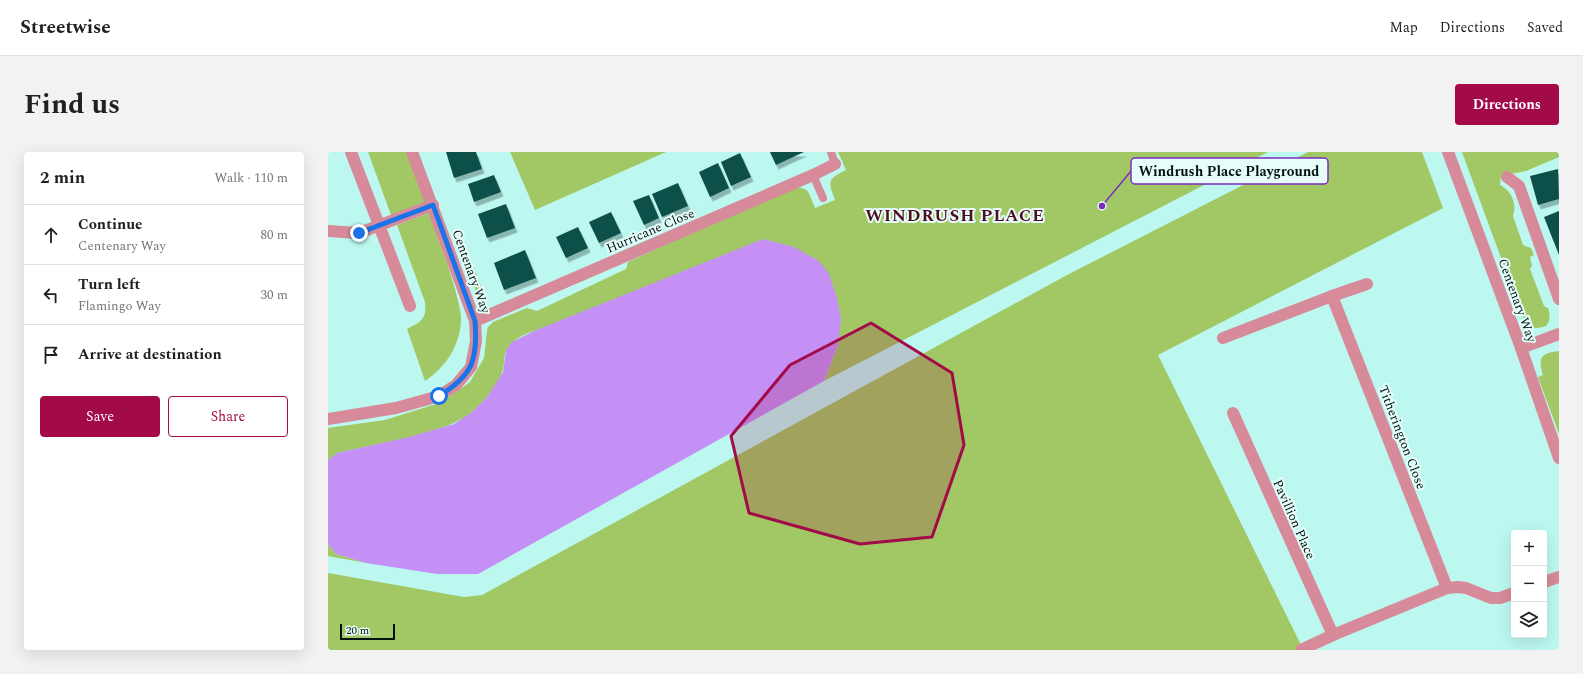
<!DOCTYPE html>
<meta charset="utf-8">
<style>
:root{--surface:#fff;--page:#f2f2f2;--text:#202124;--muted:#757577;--line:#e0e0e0;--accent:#a30a48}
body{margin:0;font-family:Spectral,serif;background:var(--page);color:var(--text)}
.controls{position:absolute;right:12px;bottom:12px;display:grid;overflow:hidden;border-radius:4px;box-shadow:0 4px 16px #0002}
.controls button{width:36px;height:36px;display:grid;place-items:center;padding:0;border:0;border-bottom:1px solid var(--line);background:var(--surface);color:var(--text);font:20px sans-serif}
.scale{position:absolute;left:12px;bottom:10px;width:55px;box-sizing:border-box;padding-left:4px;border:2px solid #00110f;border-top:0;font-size:11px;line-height:14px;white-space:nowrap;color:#00110f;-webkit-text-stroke:3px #e6fdfa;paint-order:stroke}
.stop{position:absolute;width:12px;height:12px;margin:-9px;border:3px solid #1a73e8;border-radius:50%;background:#fff}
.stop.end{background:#1a73e8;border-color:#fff;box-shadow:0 1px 4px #0008}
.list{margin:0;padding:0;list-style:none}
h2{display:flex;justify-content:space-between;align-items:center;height:52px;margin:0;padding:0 16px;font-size:17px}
h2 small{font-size:13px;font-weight:400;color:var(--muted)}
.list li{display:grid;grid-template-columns:26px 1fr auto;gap:12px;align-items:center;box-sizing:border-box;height:60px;padding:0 16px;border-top:1px solid var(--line)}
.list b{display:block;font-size:15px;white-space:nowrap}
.list p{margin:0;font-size:13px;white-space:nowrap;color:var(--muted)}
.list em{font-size:13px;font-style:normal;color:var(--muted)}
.actions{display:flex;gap:8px;padding:12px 16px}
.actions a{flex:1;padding:9px 0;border:1px solid var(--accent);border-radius:4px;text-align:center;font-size:14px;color:var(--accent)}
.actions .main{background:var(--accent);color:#fff}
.icon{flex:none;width:22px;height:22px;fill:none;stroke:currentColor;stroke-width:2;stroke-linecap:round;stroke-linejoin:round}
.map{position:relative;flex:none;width:1231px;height:498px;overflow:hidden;border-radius:4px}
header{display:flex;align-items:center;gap:24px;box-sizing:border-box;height:56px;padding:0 20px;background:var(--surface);border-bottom:1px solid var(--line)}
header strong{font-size:19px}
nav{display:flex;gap:22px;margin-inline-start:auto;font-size:14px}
.intro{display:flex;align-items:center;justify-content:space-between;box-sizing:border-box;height:96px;padding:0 24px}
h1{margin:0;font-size:28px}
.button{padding:10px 18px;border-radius:4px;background:var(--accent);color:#fff;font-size:14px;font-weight:700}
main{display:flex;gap:24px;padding:0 24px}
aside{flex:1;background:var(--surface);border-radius:4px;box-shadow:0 4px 16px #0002}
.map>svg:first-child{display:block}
.green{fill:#a1c864}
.water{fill:#c490f6}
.building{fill:#104f49;filter:url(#shadow)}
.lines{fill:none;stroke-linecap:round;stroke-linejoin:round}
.service{stroke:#d78b9a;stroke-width:8}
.minor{stroke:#d78b9a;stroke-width:12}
.route{stroke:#1a73e8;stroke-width:5}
.marked{fill:#a30a48;fill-opacity:0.2;stroke:#a30a48;stroke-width:3;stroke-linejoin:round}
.labels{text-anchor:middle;stroke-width:4;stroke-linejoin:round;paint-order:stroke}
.street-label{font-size:13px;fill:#00110f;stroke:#e6fdfa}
.district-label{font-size:17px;font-weight:bold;letter-spacing:1px;fill:#500b22;stroke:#e6fdfa}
.leader{fill:none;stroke:#7b2cbf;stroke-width:1.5}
.callout-dot{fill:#7b2cbf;stroke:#e6fdfa;stroke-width:1.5}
.callout{fill:#e6fdfa;stroke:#7b2cbf;stroke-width:1.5}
.callout-label{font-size:14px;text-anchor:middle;font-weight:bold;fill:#00110f}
</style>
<header>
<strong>Streetwise</strong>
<nav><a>Map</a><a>Directions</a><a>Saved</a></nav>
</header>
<div class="intro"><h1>Find us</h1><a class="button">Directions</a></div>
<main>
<aside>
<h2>2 min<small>Walk · 110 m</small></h2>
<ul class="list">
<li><svg class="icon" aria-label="ahead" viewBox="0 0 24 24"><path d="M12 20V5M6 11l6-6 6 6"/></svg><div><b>Continue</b><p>Centenary Way</p></div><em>80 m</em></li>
<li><svg class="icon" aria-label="left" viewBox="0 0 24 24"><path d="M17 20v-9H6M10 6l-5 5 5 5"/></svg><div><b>Turn left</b><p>Flamingo Way</p></div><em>30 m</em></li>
<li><svg class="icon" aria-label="arrive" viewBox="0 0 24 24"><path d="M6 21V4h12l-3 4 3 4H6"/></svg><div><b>Arrive at destination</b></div></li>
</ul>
<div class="actions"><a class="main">Save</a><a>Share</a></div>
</aside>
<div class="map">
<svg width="1231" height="498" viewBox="0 0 1231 498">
<defs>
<filter id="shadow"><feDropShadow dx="2.5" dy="4.5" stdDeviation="0" flood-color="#0004"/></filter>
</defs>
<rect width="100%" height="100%" fill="#bcf8f0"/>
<!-- green -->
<g class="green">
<path d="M40,0H78L99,51L63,63Z"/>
<path d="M182,0H338L207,58Z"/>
<path d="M510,0H940L496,229L510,193L218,175C205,179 187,184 179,197C175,203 177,211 175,217C171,233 157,249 145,259C120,282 44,293 9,301L0,308V276L57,268L114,250L142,230L156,206L159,179L160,175L165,170L199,156L209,159L298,117L300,110L460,37C481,33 480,39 487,56L507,48C500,30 499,27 518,18Z"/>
<path d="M980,0H1094L1115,56L830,203L974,495L967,498H0V421L136,445L154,443L739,123Z"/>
<path d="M1134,0H1231V5L1198,19L1173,24L1172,33C1184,39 1189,52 1185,64L1195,93L1203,96L1206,103L1202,105L1204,114L1202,117L1216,154L1220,156C1222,163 1223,168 1218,174C1209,177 1204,177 1197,171Z"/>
<path d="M101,61C110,87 120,112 127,137C129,146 132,155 133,164C134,191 118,215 97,229L79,177C93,170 99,167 97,150L69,73Z"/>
<path d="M146,116L159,150C148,146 145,130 141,120Z"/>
<path d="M1231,199V282L1210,225L1215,223C1210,206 1212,201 1231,199Z"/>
<path d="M0,392L8,402L38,411L0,404Z"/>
</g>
<!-- water -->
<path class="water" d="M435,87L466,95L491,109L501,122L509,146L513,167L510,193L496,229L150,422H109L38,411L8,402L0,392V308L9,301L81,285L126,272L144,260L160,244L175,220L178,198L184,190L206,179Z"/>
<!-- building -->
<g class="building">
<path d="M118,0H148L154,17L126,26Z"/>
<path d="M442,0H476L448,13Z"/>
<path d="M412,1L423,25L403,34L393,10Z"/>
<path d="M390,11L401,36L382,45L371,20Z"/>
<path d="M1230,17L1231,47L1210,53L1202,24Z"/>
<path d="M166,23L173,40L146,50L140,32Z"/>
<path d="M350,31L360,54L334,65L324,42Z"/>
<path d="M321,43L331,66L316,73L305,49Z"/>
<path d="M178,52L187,76L159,86L150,62Z"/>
<path d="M1231,59V103L1216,65Z"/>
<path d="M283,60L293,81L271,91L261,70Z"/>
<path d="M250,75L260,96L238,106L228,85Z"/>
<path d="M197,98L208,126L176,138L166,111Z"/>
</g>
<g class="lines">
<!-- service -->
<g class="service">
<path d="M503,0L507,12"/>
<path d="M485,23L495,46"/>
</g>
<!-- minor -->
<g class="minor">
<path d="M23,0L82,154"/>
<path d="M1120,0L1193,196L1231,306"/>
<path d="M1179,25L1191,34L1231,147"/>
<path d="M0,79L31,81L105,53"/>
<path d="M1039,132L1004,144L1119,436"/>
<path d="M147,169L485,23L507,12"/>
<path d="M895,186L1004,144"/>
<path d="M1193,196L1231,182"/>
<path d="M905,261L1005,483"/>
<path d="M0,267L68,256L111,244L128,233L143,215L148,189L147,169L84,0"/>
<path d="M1216,430L1231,425"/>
<path d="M973,498L1005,483L1119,436L1130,435L1138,436L1163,446H1172L1186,441"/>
</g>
</g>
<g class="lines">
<!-- route -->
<path class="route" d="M31,81L105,53L147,169C150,208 145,223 111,244"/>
</g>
<!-- marked area -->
<path class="marked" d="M543,171L624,221L636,293L604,385L532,392L421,361L403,284L462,213Z"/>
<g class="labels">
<!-- street labels -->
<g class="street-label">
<text transform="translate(322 78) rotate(-23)" y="5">Hurricane Close</text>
<text transform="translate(144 119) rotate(70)" y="5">Centenary Way</text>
<text transform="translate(1190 148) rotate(70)" y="5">Centenary Way</text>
<text transform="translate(1075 285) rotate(69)" y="5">Titherington Close</text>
<text transform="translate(967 367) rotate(66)" y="5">Pavillion Place</text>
</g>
<!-- district labels -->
<g class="district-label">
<text x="627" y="69">WINDRUSH PLACE</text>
</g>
</g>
<!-- callouts -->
<path class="leader" d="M774 54L803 19"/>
<circle class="callout-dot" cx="774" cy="54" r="4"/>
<rect class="callout" x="803" y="6" width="197" height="26" rx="4"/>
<g class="callout-label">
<text x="901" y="24">Windrush Place Playground</text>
</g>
</svg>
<div class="controls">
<button>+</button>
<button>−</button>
<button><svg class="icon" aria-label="layers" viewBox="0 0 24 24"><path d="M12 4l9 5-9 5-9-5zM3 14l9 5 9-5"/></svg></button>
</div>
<div class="scale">20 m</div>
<div class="stop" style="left:111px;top:244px"></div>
<div class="stop end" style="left:31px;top:81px"></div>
</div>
</main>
